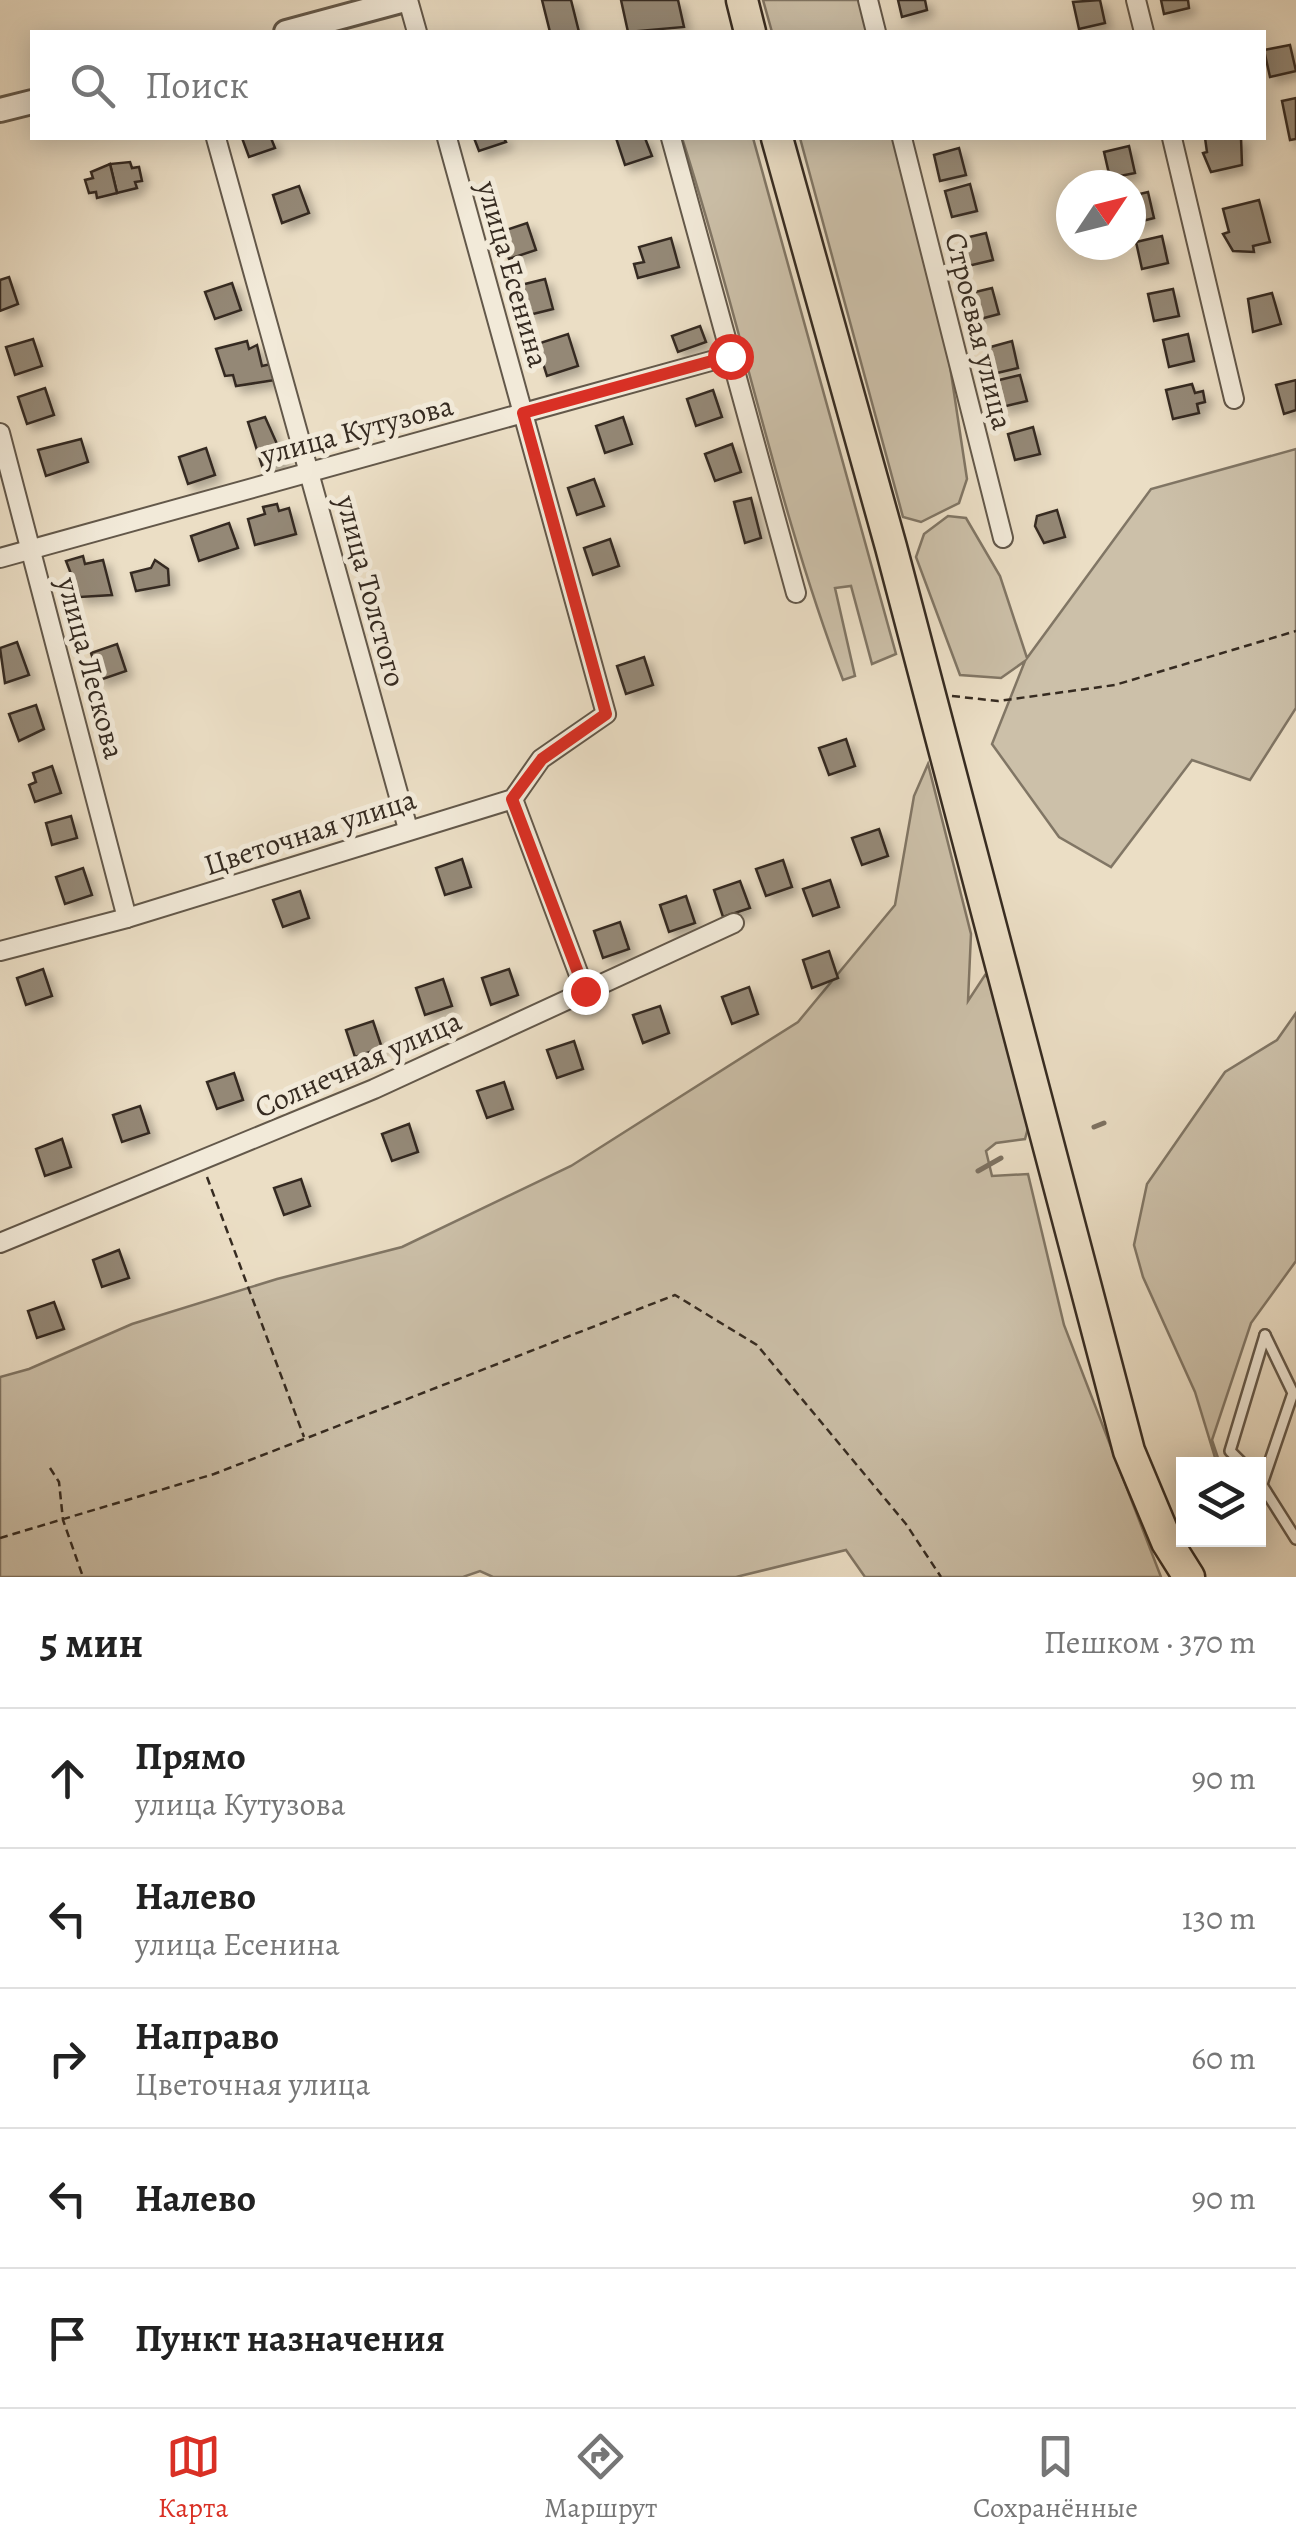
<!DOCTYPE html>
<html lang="ru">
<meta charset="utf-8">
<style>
:root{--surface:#fff;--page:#f6f6f6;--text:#222;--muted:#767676;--line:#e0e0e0;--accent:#d93025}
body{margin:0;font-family:Alegreya,serif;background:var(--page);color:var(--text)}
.controls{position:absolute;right:30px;bottom:30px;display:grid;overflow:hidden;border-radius:0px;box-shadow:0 5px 25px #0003}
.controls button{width:90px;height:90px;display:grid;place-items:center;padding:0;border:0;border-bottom:2px solid var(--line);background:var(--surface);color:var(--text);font:50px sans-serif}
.compass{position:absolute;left:1056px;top:170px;width:90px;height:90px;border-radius:50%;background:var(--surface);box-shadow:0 5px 25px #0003;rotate:55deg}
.stop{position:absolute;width:30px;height:30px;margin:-22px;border:8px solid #d93025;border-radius:50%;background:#fff}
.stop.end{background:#d93025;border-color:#fff;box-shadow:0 2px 10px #0008}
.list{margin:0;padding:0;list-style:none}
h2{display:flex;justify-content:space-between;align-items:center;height:130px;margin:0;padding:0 40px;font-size:42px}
h2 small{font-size:32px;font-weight:400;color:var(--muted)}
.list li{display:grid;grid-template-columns:65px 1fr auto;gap:30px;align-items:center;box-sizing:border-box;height:140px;padding:0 40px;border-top:2px solid var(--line)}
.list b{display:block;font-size:38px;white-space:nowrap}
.list p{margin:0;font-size:32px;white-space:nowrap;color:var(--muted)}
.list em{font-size:32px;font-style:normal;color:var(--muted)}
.icon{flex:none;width:55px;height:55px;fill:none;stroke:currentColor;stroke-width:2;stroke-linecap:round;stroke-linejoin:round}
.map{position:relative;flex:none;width:1296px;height:1577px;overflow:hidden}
.search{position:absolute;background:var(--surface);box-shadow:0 5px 25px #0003;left:30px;right:30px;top:30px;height:110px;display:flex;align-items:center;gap:25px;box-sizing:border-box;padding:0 35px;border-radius:0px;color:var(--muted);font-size:38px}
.sheet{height:830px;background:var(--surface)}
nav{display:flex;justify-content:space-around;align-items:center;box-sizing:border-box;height:140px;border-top:2px solid var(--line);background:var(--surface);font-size:28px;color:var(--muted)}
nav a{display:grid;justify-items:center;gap:5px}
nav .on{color:var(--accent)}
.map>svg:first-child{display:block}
.green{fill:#ccc0a9;stroke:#817665;stroke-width:2.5}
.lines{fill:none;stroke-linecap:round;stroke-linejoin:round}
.stream{stroke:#7d7262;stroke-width:5}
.building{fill:#948876;stroke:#362b21;stroke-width:2.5;filter:url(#shadow)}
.service-casing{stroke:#63584a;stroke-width:14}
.minor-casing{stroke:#63584a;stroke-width:22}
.tertiary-casing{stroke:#63584a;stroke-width:28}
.primary-casing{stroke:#362b21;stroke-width:35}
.path{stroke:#362b21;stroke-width:2.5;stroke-dasharray:8 5;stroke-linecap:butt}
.service{stroke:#f2ead9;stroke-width:9}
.minor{stroke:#f2ead9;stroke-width:18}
.tertiary{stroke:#f2ead9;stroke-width:22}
.primary{stroke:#ebdec5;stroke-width:30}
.route{stroke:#d93025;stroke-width:12}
.labels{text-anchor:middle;stroke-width:10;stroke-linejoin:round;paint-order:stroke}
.street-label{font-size:30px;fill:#362b21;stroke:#f2ead9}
</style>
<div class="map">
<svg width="1296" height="1577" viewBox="0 0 1296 1577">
<defs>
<filter id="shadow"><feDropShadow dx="6" dy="6" stdDeviation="5" flood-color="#0004"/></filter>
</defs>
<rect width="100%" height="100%" fill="#ebdec5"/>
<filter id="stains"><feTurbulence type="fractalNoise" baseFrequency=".002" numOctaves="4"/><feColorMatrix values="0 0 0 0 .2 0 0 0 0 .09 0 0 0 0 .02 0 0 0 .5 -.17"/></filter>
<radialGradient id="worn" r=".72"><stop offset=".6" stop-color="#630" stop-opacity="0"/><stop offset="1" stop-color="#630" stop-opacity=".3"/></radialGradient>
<!-- green -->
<g class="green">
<path d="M763,0H864L872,32H772Z"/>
<path d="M682,138H753L896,654L872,664L851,586L835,588L855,676L843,680C776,504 740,317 682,138Z"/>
<path d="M800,138H898L943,320L967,479L959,503L921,522L903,517Z"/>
<path d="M1296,449V708L1250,780L1192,760L1111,867L1059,837L992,744L1025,661L1001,678L960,675L916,557L924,534L948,516L966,518L1000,576L1027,658L1151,489Z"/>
<path d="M928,764L971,934L968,1001L985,975L991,980L1028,1128L1025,1139L996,1143L986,1151L992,1176L1028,1174L1064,1325L1161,1577H865L846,1550L736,1577H493L480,1571L463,1577H0V1377L29,1369L132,1324L277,1279L402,1247L571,1166L798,1022L895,905L914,796Z"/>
<path d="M1296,1013V1261L1251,1323L1212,1440L1220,1464H1217L1195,1392L1143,1277L1134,1245L1147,1184L1225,1072L1277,1040Z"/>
</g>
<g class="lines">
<!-- stream -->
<g class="stream">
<path d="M1094,1127L1104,1123"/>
<path d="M978,1171L1001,1158"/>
</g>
</g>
<!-- building -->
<g class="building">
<path d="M542,0H571L579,32H550Z"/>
<path d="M621,0H678L684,27L628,32Z"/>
<path d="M898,0H925L927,10L902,17Z"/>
<path d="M1100,0L1105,23L1079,29L1073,2Z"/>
<path d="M1161,0H1188L1189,8L1164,14Z"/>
<path d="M1290,45L1296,71L1270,77L1264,50Z"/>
<path d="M1296,98V139L1290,140L1282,101Z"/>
<path d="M242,138H271L275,148L249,157Z"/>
<path d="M474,138H504L506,142L479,151Z"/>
<path d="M616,138H645L652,156L625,165Z"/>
<path d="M1205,138H1241L1242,165L1211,172L1203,153L1207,152Z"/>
<path d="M1129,146L1135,173L1110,178L1104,152Z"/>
<path d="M959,148L966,175L940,181L934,155Z"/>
<path d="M130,162L132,168L139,167L142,181L135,182L137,188L117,193L110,164Z"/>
<path d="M110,164L117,193L97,198L96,192L89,193L85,180L93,178L91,172Z"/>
<path d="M970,184L977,211L952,217L945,191Z"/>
<path d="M299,186L309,213L282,223L273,195Z"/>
<path d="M1148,192L1154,218L1131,224V196Z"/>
<path d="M1259,200L1270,242L1253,246L1254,252L1233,251L1223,234L1229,232L1223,209Z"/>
<path d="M527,223L536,250L509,259L500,232Z"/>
<path d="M986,233L993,260L968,266L961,239Z"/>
<path d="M1162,236L1168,263L1142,269L1136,242Z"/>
<path d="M671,238L679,267L638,278L634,264L644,262L639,247Z"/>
<path d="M9,277L18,304L0,311V280Z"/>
<path d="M545,279L553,309L529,315L521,285Z"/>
<path d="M232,283L241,310L215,319L205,292Z"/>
<path d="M992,288L999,314L973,321L967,294Z"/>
<path d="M1173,289L1179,316L1154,321L1148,294Z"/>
<path d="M1272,293L1281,324L1253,332L1248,299Z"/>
<path d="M700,326L706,342L678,352L672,336Z"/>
<path d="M568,334L578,366L547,376L537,344Z"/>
<path d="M1188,334L1194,361L1169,367L1163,340Z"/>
<path d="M33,339L42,366L15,375L6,347Z"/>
<path d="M247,341L249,349L257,345L262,366L271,364L275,380L236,386L233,375L225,376L216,349Z"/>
<path d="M1012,341L1018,368L993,374L987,348Z"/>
<path d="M1020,375L1027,401L1002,407L995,381Z"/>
<path d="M1296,380V410L1284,414L1276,385Z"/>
<path d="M1192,384L1195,393L1203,391L1205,402L1197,404L1199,413L1173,419L1166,390Z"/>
<path d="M45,388L54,415L27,424L18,397Z"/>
<path d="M713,390L722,417L696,426L687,399Z"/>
<path d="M265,417L285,462L263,469L248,422Z"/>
<path d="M623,417L632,444L605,453L596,426Z"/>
<path d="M1033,427L1040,454L1015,460L1008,434Z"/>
<path d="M81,439L88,462L46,476L38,450Z"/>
<path d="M732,444L741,472L715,481L705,454Z"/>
<path d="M206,448L215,475L188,484L179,457Z"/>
<path d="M594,479L604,506L577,515L568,488Z"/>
<path d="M751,498L761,538L745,543L734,502Z"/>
<path d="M277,504L279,511L289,508L296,534L255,545L248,519L265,514L263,507Z"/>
<path d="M1057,510L1065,537L1044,543L1035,526L1037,516Z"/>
<path d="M229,523L238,548L199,561L191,536Z"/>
<path d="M610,539L619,566L593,575L584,548Z"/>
<path d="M83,556L85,564L103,560L112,595L80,597L66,561Z"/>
<path d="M155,560L168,569L169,585L136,591L131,573L151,568Z"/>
<path d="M17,642L29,675L5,683L0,648Z"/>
<path d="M117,644L126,671L100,680L91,653Z"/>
<path d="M644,657L653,685L626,694L617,666Z"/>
<path d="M36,705L44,729L19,741L9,714Z"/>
<path d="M846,739L855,766L829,775L819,748Z"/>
<path d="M52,766L61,793L35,802L29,785L36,782L33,773Z"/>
<path d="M71,816L77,838L52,845L46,823Z"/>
<path d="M879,829L888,856L862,865L852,838Z"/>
<path d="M462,859L471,887L445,895L436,868Z"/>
<path d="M783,860L792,887L766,896L756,869Z"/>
<path d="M83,868L92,895L65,904L56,877Z"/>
<path d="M830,880L839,907L813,916L803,889Z"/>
<path d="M740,881L750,908L723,917L714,890Z"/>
<path d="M300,891L309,918L283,927L273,900Z"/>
<path d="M686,896L695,923L669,932L660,905Z"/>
<path d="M620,922L629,949L603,958L594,931Z"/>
<path d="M829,951L838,978L812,988L803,960Z"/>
<path d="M43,969L52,996L26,1005L17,978Z"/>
<path d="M509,969L518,995L491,1005L482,978Z"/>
<path d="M443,979L452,1006L425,1015L416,988Z"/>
<path d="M749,987L758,1014L732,1024L722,997Z"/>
<path d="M660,1006L669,1033L643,1043L633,1015Z"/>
<path d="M373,1021L382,1048L355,1057L346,1030Z"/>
<path d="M574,1041L583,1069L557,1078L547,1050Z"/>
<path d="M234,1073L243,1100L217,1109L207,1082Z"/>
<path d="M504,1082L513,1109L487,1118L477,1091Z"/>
<path d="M140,1106L149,1133L122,1142L113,1115Z"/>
<path d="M409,1124L418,1152L392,1161L382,1134Z"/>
<path d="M62,1139L71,1167L45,1176L36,1149Z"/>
<path d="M301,1179L310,1206L284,1215L274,1188Z"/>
<path d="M119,1250L129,1278L102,1287L93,1260Z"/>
<path d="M54,1302L64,1329L37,1338L28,1311Z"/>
</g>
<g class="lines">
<!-- service casing -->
<g class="service-casing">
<g id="service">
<path d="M1243,1464L1230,1451L1265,1335"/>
<path d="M1260,1482L1296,1539"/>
<path d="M1262,1484L1293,1393L1265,1335"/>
</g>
</g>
<!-- minor casing -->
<g class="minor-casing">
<g id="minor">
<path d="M408,0L417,32"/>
<path d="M868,0L876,32"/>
<path d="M1136,0L1144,32"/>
<path d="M216,138L408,829"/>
<path d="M671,138L796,593"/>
<path d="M902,138L1003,538"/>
<path d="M1172,138L1234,399"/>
<path d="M0,433L127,918"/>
<path d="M0,558L729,356"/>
<path d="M513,799L585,991"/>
<path d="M0,951L127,918L513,799L541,759L606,714L447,138"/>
<path d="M0,1243L374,1089L734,923"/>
</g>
</g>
<!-- tertiary casing -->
<g class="tertiary-casing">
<g id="tertiary">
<path d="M286,32L405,0"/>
<path d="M0,110L32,102"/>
</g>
</g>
<!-- primary casing -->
<g class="primary-casing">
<g id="primary">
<path d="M742,0L750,32"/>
<path d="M777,138L891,547L1129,1451L1167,1542L1189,1577"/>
</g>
</g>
<!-- path -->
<g class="path">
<path d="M952,696L998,701L1115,685L1296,631"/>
<path d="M207,1177L304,1437"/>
<path d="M50,1468L59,1482L63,1520L83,1577"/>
<path d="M0,1538L214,1474L675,1295L757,1345L906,1524L941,1577"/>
</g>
<!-- service -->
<use href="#service" class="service"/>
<!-- minor -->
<use href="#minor" class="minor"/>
<!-- tertiary -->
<use href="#tertiary" class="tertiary"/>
<!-- primary -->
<use href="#primary" class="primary"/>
</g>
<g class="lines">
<!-- route -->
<path class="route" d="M585,991L512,799L542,759L606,714L523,413L730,356"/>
</g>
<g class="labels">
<!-- street labels -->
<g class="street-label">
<text transform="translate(513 274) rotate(74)" y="10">улица Есенина</text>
<text transform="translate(979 331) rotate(76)" y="10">Строевая улица</text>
<text transform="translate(357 430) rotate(-15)" y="10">улица Кутузова</text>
<text transform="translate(371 591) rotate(75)" y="10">улица Толстого</text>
<text transform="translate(91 668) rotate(75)" y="10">улица Лескова</text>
<text transform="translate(310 832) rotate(-18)" y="10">Цветочная улица</text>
<text transform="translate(358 1064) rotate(-24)" y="10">Солнечная улица</text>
</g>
</g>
<rect width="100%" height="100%" filter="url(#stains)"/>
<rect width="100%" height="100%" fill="url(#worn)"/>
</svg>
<div class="controls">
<button><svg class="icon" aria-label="layers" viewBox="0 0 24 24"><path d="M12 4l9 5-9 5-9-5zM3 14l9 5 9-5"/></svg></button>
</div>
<svg class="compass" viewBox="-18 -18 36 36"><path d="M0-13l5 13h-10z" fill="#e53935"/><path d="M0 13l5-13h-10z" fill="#767676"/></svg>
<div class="stop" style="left:730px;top:356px"></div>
<div class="stop end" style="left:585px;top:991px"></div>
<div class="search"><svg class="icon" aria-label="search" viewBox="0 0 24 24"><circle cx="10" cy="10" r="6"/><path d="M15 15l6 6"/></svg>Поиск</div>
</div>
<section class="sheet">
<h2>5 мин<small>Пешком · 370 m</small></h2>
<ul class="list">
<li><svg class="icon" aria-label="ahead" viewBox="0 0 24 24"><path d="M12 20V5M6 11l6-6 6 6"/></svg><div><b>Прямо</b><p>улица Кутузова</p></div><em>90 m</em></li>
<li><svg class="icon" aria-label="left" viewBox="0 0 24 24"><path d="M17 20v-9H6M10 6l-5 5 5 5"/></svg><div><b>Налево</b><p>улица Есенина</p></div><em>130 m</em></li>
<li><svg class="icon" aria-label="right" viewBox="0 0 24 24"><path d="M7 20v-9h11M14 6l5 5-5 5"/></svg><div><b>Направо</b><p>Цветочная улица</p></div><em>60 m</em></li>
<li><svg class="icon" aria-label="left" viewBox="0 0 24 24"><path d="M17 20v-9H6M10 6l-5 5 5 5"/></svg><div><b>Налево</b></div><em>90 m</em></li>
<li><svg class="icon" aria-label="arrive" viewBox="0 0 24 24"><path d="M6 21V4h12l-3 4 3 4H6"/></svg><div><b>Пункт назначения</b></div></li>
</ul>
</section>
<nav>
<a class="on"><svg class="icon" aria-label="map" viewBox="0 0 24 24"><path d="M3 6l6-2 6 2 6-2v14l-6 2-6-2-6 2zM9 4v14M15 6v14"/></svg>Карта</a>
<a><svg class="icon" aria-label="directions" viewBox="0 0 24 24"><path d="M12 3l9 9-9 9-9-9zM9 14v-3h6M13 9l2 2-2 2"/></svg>Маршрут</a>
<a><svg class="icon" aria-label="saved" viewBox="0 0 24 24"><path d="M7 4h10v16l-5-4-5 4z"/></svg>Сохранённые</a>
</nav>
